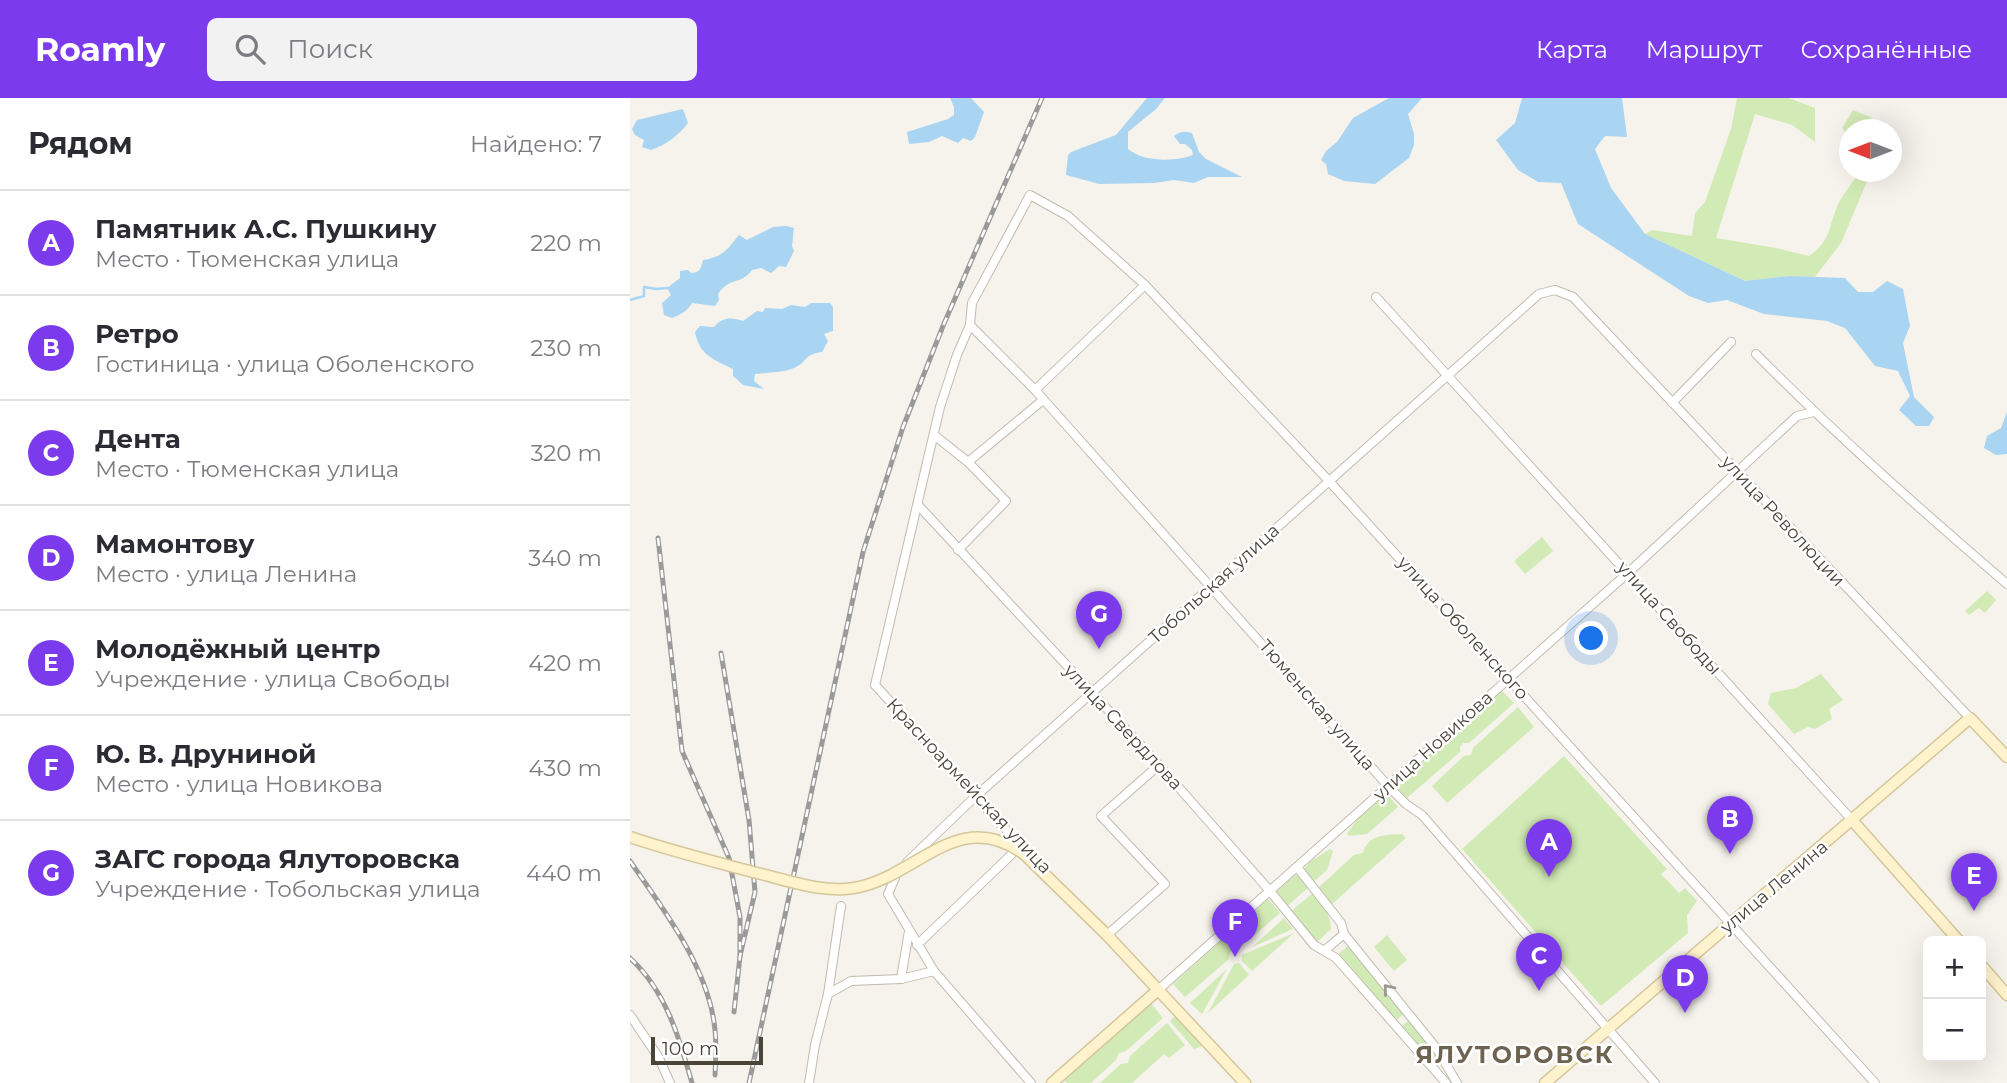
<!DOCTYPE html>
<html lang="ru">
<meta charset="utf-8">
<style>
:root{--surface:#fff;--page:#f2f2f3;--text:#2b2b33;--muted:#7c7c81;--line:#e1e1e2;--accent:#7c3aed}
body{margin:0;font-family:Montserrat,sans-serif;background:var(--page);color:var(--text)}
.controls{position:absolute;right:21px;bottom:21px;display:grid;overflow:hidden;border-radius:10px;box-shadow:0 7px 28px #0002}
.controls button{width:63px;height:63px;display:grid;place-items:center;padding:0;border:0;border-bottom:2px solid var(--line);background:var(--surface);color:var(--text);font:35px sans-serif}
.compass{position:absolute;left:1209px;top:21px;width:63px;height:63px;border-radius:50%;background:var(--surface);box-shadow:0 7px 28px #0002;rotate:270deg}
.scale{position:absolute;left:21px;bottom:18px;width:112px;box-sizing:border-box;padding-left:7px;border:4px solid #4b4439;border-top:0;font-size:19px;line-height:24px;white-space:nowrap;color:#4b4439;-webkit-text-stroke:5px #fff;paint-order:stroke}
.you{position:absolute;left:962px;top:541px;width:24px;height:24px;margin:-18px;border:5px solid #fff;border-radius:50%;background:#1a73e8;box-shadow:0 0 0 10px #1a73e833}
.badge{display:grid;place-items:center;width:46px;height:46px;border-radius:50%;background:var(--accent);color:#fff;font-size:23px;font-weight:700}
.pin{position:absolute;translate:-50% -58px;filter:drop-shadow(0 2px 4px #0008)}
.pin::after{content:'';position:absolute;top:37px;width:24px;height:21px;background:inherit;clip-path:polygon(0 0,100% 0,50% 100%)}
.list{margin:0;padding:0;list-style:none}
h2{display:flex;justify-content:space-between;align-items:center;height:91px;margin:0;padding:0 28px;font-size:30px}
h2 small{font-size:23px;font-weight:400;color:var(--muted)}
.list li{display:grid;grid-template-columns:46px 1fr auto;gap:21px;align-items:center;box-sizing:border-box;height:105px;padding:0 28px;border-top:2px solid var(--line)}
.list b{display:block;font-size:26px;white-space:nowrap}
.list p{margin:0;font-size:23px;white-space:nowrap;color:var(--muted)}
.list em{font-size:23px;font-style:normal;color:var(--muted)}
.icon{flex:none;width:38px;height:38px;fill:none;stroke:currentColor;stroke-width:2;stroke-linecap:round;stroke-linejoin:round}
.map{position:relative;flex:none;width:1377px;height:985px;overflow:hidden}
header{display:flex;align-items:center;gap:42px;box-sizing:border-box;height:98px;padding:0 35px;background:var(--accent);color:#fff}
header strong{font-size:33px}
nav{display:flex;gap:38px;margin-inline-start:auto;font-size:24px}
.search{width:490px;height:63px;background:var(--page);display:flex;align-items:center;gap:18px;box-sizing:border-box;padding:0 24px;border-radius:10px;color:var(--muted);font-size:26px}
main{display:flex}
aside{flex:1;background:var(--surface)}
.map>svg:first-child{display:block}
.green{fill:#d2eab5}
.water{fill:#a9d4f2}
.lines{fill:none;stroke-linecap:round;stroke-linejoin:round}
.stream{stroke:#a9d4f2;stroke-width:2.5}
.street-casing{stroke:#c2bbae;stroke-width:10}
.secondary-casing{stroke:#d6c79b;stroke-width:13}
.street{stroke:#fff;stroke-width:8}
.secondary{stroke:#fff3cd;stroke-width:10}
.rail-casing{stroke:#9a9a9a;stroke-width:5}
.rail{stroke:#fff;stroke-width:2.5;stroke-dasharray:8;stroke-linecap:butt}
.secondary-bridge-casing{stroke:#d6c79b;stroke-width:13;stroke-linecap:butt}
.secondary-bridge{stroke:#fff3cd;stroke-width:10}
.oneway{stroke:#9c9892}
.labels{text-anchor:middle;stroke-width:5;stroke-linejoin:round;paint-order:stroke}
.street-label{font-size:18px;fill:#4b4439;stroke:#fff}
.district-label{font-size:24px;font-weight:bold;letter-spacing:2px;fill:#6e6250;stroke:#fff}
</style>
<header>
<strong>Roamly</strong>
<div class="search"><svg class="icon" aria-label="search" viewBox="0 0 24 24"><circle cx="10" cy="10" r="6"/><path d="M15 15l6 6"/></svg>Поиск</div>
<nav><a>Карта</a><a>Маршрут</a><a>Сохранённые</a></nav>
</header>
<main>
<aside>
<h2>Рядом<small>Найдено: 7</small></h2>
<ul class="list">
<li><span class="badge">A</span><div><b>Памятник А.С. Пушкину</b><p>Место · Тюменская улица</p></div><em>220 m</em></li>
<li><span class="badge">B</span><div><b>Ретро</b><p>Гостиница · улица Оболенского</p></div><em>230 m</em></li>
<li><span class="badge">C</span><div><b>Дента</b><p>Место · Тюменская улица</p></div><em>320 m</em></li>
<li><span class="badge">D</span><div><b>Мамонтову</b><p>Место · улица Ленина</p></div><em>340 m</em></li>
<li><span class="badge">E</span><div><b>Молодёжный центр</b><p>Учреждение · улица Свободы</p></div><em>420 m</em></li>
<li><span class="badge">F</span><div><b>Ю. В. Друниной</b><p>Место · улица Новикова</p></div><em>430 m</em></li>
<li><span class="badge">G</span><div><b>ЗАГС города Ялуторовска</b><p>Учреждение · Тобольская улица</p></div><em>440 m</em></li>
</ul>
</aside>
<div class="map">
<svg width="1377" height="985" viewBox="0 0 1377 985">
<rect width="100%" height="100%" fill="#f6f3ec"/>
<!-- green -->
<g class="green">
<path d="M1107,0H1159L1185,10V44L1162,27L1125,16L1086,140L1146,150L1179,158C1201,143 1198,130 1207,109C1212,96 1223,86 1228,74H1241L1211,145L1185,179L1159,178L1115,183L1015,136L1022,132L1062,138L1065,115L1075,104L1101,31Z"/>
<path d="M1223,12L1240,19L1253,31L1220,32L1219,40L1212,30Z"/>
<path d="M912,439L923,453L895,476L884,463Z"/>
<path d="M1357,493L1366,502L1355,515L1349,510L1339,517L1335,513Z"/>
<path d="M1191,576L1213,602L1199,611L1202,621L1185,631L1178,629L1164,636L1138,606L1141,595L1166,590Z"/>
<path d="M872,593L884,605L839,645H833L830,649V654L777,700L768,690L769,686Z"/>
<path d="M888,609L904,629L817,705L802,688L834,658L841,657L843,650Z"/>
<path d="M934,658L1037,771L1031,776L1049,795L1055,790L1067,803L1057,817L1058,835L971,908L832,751Z"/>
<path d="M757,696L768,709L737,736L719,738L717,736L727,722Z"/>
<path d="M772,736L776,740L701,807L687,791L724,757L733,755C738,736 755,737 772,736Z"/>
<path d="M700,751L703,753L697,772L682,785L672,773L681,763Z"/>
<path d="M665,777L669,778L679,789L656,809L645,795Z"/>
<path d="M683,795C692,806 701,816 701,831L687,844L660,814Z"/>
<path d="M638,801L650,815L607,852L600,854L599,861L555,899L543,886Z"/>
<path d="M654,820L663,831L622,849Z"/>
<path d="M664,835L622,873L612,863V857Z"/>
<path d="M757,837L777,862L764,873L744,849Z"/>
<path d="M718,848L775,915L764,924L707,857Z"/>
<path d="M609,865L619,877L578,915L604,866Z"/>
<path d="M597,871L572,916L560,905Z"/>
<path d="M520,904L533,920L496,953L489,955L486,962L461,985H437L433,981Z"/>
<path d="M545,918L572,948L564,951L540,923Z"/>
<path d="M779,922L812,964L805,970L770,930Z"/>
<path d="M537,925L555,947L539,960L534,956L502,985H470L491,966L498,965L500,958Z"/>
</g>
<!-- water -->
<g class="water">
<path d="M320,0H341L354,14L345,39L341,43L333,40L328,45L312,38L299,44L279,46L277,34L318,21L324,17V9Z"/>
<path d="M517,0H535L526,11L498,34V51C513,64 545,64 563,57L562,52L555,46H550L544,38C550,33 556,33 562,35L569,54L576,61L612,79H578L564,85L544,82L524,85L469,86L436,77L438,57L441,54L486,37Z"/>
<path d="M759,0H792L778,16L784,36V47L779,60L745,86L714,83L698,76L696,66L691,62L696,53L707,44L723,20Z"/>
<path d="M892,0H992L997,39L975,38L965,51L981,90L1015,136L1115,183L1159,178L1215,180L1228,194H1243L1257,183L1273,191L1280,228L1273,245L1284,299L1304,319L1299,328H1286L1269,312L1280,298L1268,273L1245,268L1215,230L1197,223L1134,216L1097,202L1078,205L1059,198L948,126L931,85L908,84L888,72L866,42L885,25Z"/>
<path d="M53,11L58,25C47,39 37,46 21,52L12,49L14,42L5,37L2,31L7,22Z"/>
<path d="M156,128L164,130L162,148L164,153L156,169L149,168L141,175L131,170L122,172C110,188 100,178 88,196L89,202L85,208L62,205C57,213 52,216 42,220L34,217L32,205L41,197L37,190L50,180V173L58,172L61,175C70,175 71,170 73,162C93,159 97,152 109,137L117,142L143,129Z"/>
<path d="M181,205H200L203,209V233L194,236L198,243L192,254C172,257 178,264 164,270C156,274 135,275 125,276L124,283L134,291L113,287L103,278V271C83,261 70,258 65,234L70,228L84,229C92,219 102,219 113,223L127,213L133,214L135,210L152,211L161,207L175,209Z"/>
<path d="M1377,314V356L1366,357L1354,350L1357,338L1371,330Z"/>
</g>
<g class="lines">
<!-- stream -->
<path class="stream" d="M0,202L14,198V189L26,191L37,190"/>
<!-- street casing -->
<g class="street-casing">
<g id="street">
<path d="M746,199L1222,722"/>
<path d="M340,227L405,292L759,689L776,706L792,717L1025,985"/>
<path d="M1126,256C1206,337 1291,412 1377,486"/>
<path d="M405,292L515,187"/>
<path d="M1042,305L1101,244"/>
<path d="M304,337L338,364L376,403L328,452"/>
<path d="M338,364L413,302"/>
<path d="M288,407L529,667L640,793L684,847L706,860L816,985"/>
<path d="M400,756C346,703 297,643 245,587L310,309L327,257L340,227L342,205L400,97L438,118L515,187L699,383L1245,985"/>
<path d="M277,764L346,698L909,196L925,192L943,199L1340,620"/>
<path d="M667,769L711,825L714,836L807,951L827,985"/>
<path d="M268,773L258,796L304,873L401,985"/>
<path d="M477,837L535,786L471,718L529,667"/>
<path d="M287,847L382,756"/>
<path d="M695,852L714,836"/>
<path d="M271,881L279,833"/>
<path d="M528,892L999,474L1167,318L1184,314"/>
<path d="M198,896L211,808"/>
<path d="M0,917L29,960L40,985"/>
<path d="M179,985L185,947L198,896L221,883L271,881L304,873"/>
</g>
</g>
<!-- secondary casing -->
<g class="secondary-casing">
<g id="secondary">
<path d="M1222,722L1329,843"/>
<path d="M394,756L477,837L615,985"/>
<path d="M1351,867L1377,897"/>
<path d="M422,985L528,892"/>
<path d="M915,985L1340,620L1377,659"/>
</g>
</g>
<!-- street -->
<use href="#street" class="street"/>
<!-- secondary -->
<use href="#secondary" class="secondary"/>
<!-- rail casing -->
<g class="rail-casing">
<g id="rail">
<path d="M28,440L52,653L99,760L110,819V858"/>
<path d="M91,555L119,722L125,794L110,858L104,914"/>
<path d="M0,763C33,811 75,865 84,924C87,942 86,959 85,977"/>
<path d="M0,860C36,893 49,939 62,985"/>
<path d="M119,985L233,454L273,329L313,228L412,0"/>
</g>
</g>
<!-- rail -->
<use href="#rail" class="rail"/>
<!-- secondary-bridge casing -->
<g class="secondary-bridge-casing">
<path id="secondary-bridge" d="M0,739C41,753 82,763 123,774C158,782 198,798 233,788C291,773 330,710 394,756"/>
</g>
<!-- secondary-bridge -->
<use href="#secondary-bridge" class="secondary-bridge"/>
</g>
<!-- one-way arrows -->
<defs><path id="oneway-chevron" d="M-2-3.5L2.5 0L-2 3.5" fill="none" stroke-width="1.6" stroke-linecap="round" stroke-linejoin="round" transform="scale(1.75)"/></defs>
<use class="oneway" href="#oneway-chevron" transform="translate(758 891) rotate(-129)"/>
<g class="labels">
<!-- street labels -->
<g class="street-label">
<text transform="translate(1153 423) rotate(47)" y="6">улица Революции</text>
<text transform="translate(584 486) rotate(-42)" y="6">Тобольская улица</text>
<text transform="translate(1039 520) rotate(48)" y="6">улица Свободы</text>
<text transform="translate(833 530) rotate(48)" y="6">улица Оболенского</text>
<text transform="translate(687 607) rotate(49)" y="6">Тюменская улица</text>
<text transform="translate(493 629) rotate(47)" y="6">улица Свердлова</text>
<text transform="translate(803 648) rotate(-42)" y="6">улица Новикова</text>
<text transform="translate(339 688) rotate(47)" y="6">Красноармейская улица</text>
<text transform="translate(1144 789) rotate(-40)" y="6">улица Ленина</text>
</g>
<!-- district labels -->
<g class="district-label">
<text x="885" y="965">ЯЛУТОРОВСК</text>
</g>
</g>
</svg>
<div class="controls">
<button>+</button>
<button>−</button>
</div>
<svg class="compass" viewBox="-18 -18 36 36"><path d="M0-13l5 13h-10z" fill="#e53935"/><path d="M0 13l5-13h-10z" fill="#7c7c81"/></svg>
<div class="scale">100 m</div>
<div class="you"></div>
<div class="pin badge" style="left:919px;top:779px">A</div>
<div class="pin badge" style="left:1100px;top:756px">B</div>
<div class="pin badge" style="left:909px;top:893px">C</div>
<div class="pin badge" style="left:1055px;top:915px">D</div>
<div class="pin badge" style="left:1344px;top:813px">E</div>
<div class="pin badge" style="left:605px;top:859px">F</div>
<div class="pin badge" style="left:469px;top:551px">G</div>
</div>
</main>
